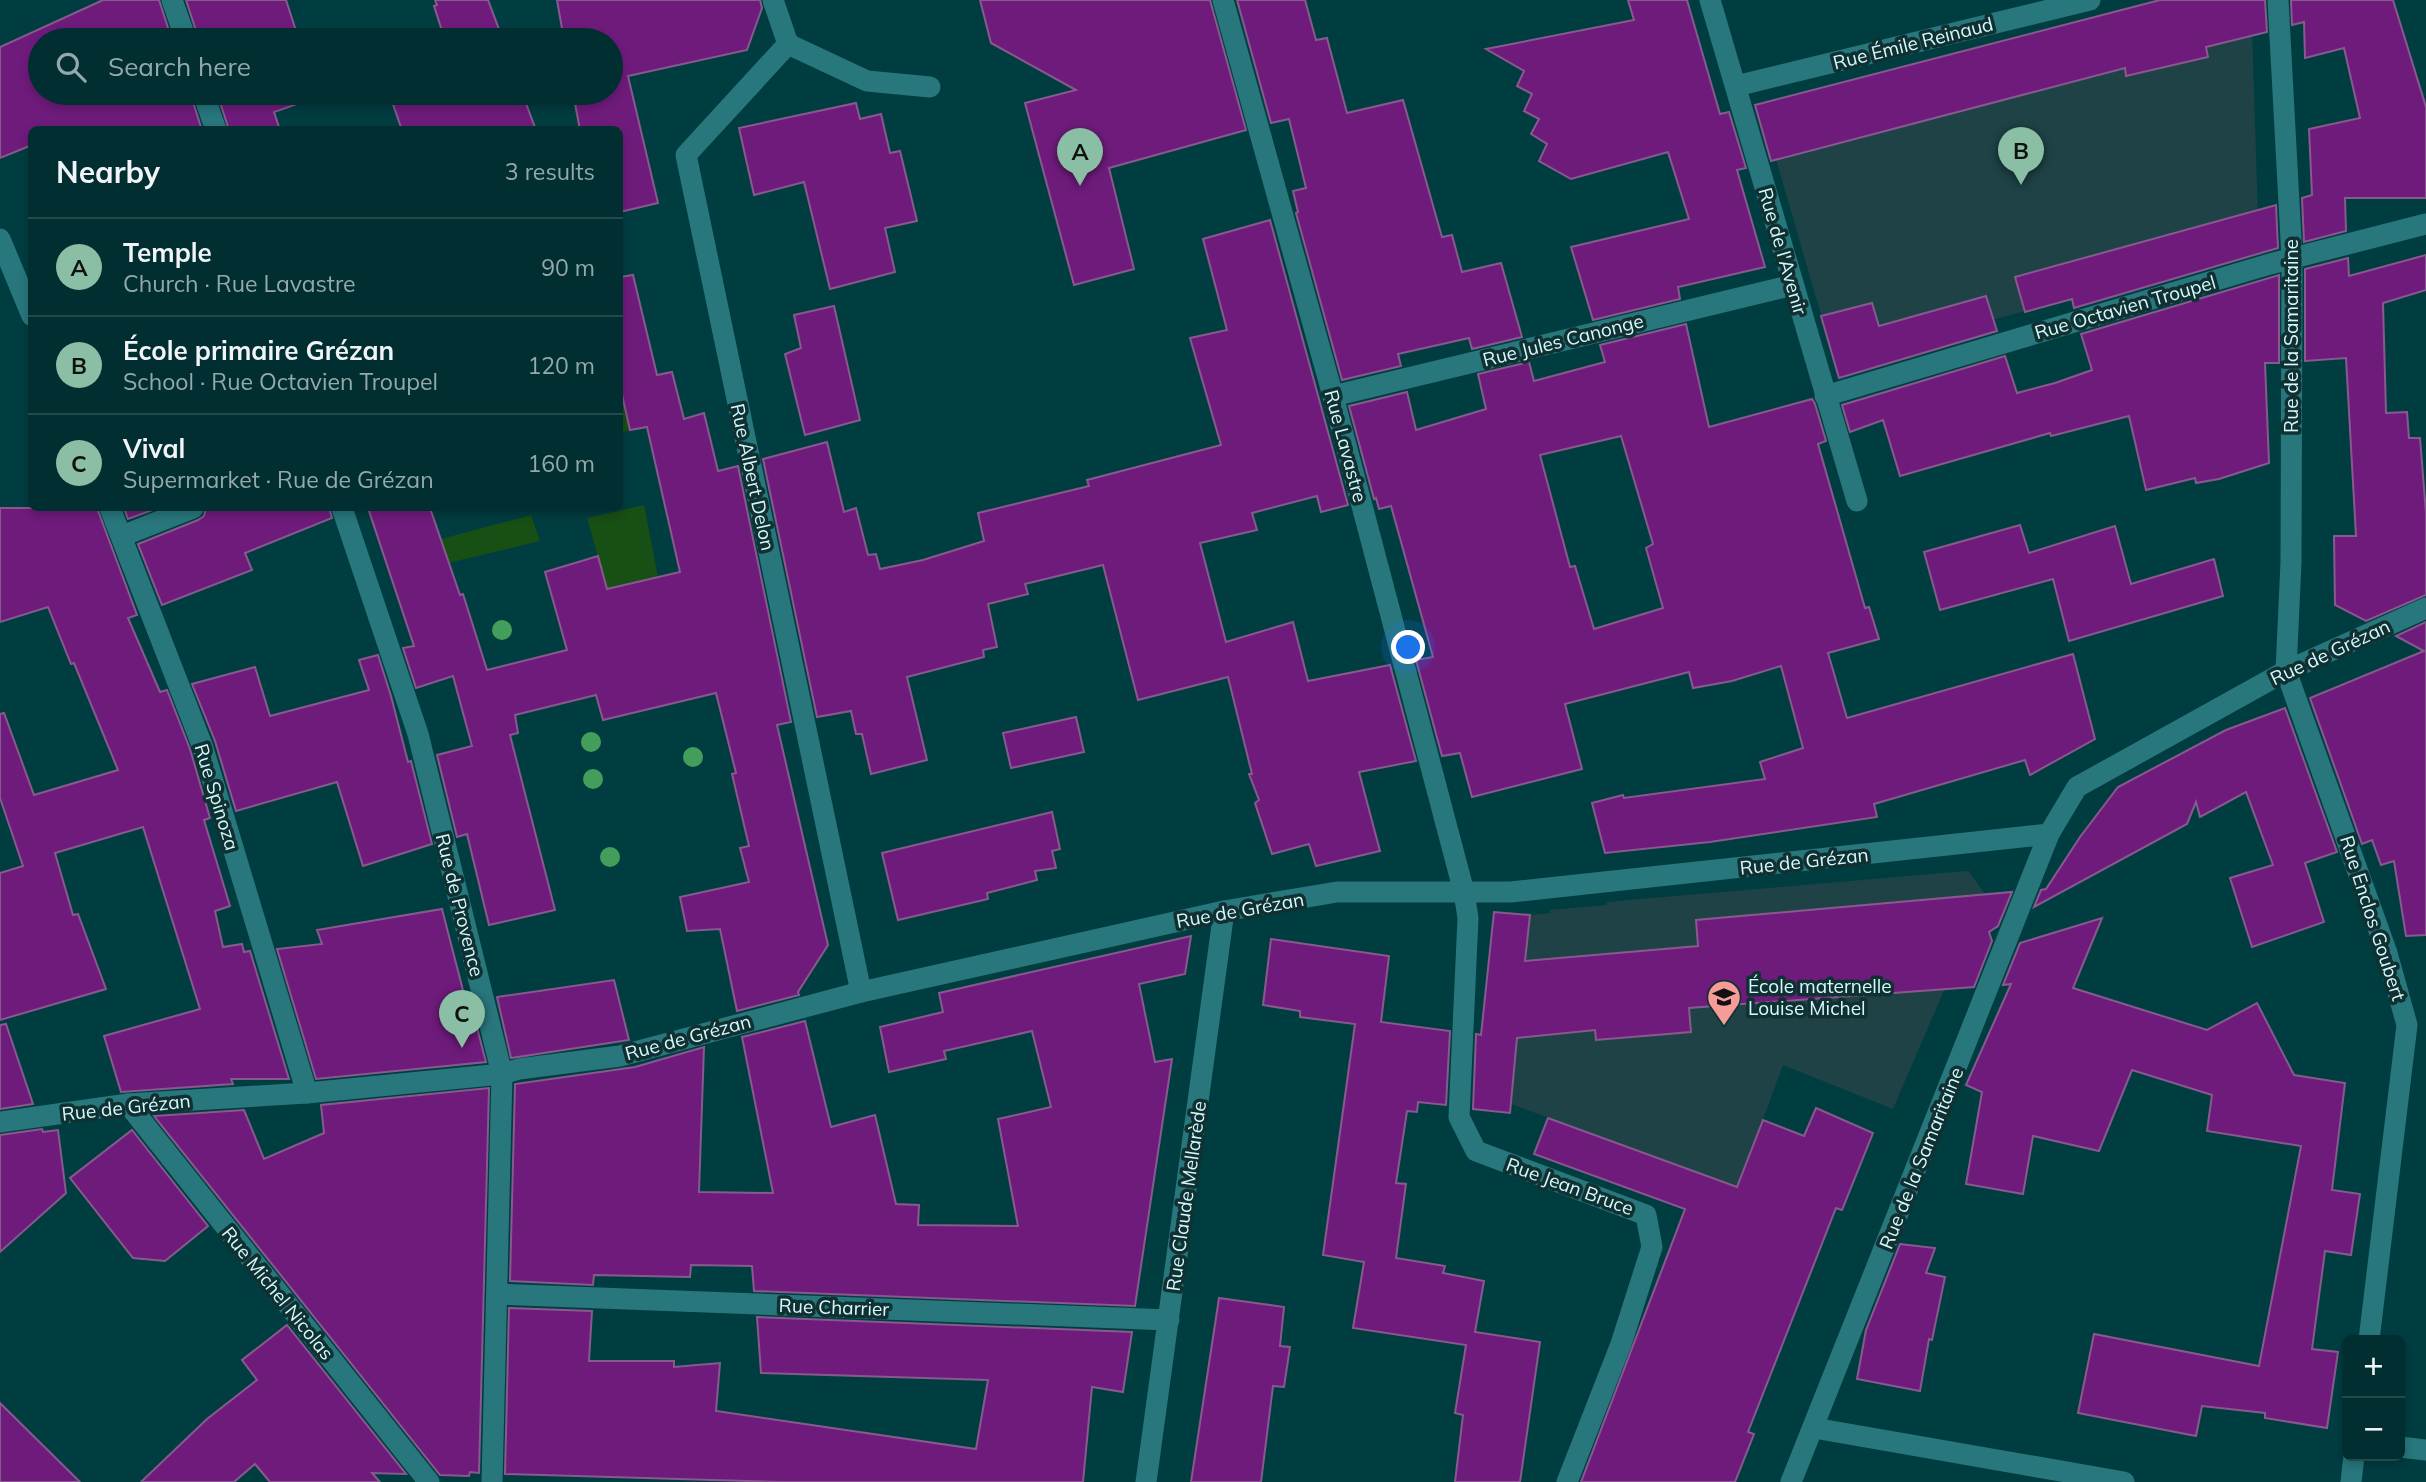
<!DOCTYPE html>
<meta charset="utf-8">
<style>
:root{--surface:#002e31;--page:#0e3a3d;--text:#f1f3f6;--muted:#95a8ab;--line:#224a4d;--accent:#8abfa5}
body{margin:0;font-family:Mulish,sans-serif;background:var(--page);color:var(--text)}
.controls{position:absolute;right:21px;bottom:21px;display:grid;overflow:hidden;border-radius:10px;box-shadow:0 4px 10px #0003}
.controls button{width:63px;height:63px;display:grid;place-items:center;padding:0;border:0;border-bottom:2px solid var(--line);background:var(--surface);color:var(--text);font:35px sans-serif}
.you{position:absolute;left:1409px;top:648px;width:24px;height:24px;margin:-18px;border:5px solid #fff;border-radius:50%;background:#1a73e8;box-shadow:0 0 0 10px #1a73e833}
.badge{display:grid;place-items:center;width:46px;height:46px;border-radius:50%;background:var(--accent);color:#111;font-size:23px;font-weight:700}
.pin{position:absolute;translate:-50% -58px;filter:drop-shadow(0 2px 4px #0008)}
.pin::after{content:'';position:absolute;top:37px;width:24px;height:21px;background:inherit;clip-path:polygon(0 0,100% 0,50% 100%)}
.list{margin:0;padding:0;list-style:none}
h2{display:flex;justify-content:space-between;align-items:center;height:91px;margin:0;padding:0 28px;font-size:30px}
h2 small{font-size:23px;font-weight:400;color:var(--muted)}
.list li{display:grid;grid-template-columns:46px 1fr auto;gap:21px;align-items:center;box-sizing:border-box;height:98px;padding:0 28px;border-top:2px solid var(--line)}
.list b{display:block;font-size:26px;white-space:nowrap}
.list p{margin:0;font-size:23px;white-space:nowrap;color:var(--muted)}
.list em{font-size:23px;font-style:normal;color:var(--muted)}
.icon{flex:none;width:38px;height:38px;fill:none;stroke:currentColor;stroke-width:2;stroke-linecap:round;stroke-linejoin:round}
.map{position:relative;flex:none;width:2426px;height:1482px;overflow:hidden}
.search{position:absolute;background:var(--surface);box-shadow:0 4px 10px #0003;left:28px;top:28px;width:595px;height:77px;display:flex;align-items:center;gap:18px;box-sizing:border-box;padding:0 24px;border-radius:38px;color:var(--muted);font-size:26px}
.panel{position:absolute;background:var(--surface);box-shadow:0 4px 10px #0003;left:28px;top:126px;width:595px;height:385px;border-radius:10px}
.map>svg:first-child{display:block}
.built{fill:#1e4245}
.green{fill:#184f14}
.building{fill:#6f1b7c;stroke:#875a8e;stroke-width:2;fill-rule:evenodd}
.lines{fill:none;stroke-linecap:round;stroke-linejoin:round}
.lane{stroke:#28777d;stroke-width:21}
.street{stroke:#28777d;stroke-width:21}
.secondary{stroke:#28777d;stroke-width:21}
.tree{fill:#449e5b}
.labels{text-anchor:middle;stroke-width:7;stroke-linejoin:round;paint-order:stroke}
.street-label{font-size:19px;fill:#d5fafd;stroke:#103032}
.poi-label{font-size:19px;fill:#d5fafd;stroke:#103032;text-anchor:start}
</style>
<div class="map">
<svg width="2426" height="1482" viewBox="0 0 2426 1482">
<rect width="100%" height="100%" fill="#003d41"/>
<!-- built -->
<g class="built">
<path d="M2160,0H2251L2259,247L1835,363L1760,104Z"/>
<path d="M1966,871H1969L1985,895L1893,1109L1783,1065L1738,1187L1511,1104L1530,915L1550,913V910L1607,905V902Z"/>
</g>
<!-- green -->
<g class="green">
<path d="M620,386L630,430L620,433Z"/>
<path d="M644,505L658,577L607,589L587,518Z"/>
<path d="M531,515L540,541L448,563L441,539Z"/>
</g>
<!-- building -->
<g class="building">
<path d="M103,0H159L172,40H40V93H190L202,130H32V145L0,158V47Z"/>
<path d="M186,0H286L299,40H199Z"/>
<path d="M435,0H488L503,40H445L434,6L437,5Z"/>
<path d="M557,0H760L762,8L747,50L628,76L658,203L620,212V130H580L573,93H611V40H564Z"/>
<path d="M980,0H1210L1246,130L1109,168L1134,269L1074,285L1025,103L1076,90L991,43Z"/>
<path d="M1237,0H1305L1316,40L1327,38L1347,113L1403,100L1442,237L1452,235L1462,272L1501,263L1522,337L1472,349L1469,338L1398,354L1401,366L1342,380L1296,213L1298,212L1293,191L1306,188L1289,119L1271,123Z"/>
<path d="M1628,0H1687L1720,114L1729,112L1746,168L1737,170L1765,267L1678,287L1680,299L1593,320L1571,247L1689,219L1668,152L1571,179L1539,161L1547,144L1531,134L1539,119L1524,111L1532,94L1517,86L1524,71L1486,49L1634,20Z"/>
<path d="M2160,0H2265L2267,32L2206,47L2208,57L2126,76L2125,68L1771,161L1755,105Z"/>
<path d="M2291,0H2393L2426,107V198H2345L2346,231L2304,242L2302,198L2312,195L2309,129L2360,118L2344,48L2305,58L2304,22L2292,25Z"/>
<path d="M217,93H299L303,102L274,112L280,130H229Z"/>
<path d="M389,93H522L536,130H402Z"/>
<path d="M856,103L860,119L881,114L890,153L900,151L917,221L885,228L895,272L830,289L804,182L754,195L739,128Z"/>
<path d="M2276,205L2278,248L2074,308L2072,299L2025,312L2015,277Z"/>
<path d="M1270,220L1348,505L1321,512L1317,496L1252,513L1257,530L1200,543L1226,642L1293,622L1308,681L1390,665L1416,761L1359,772L1380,851L1316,866L1309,844L1272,854L1255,803L1259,800L1249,774H1252L1228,677L1138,700L1103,565L1025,584L1028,594L988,604L997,647L983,650L984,657L907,677L927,760L871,774L862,734H856L851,711L817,717L763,459L827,442L844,512L856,508L868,555L876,554L880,569L923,560L984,541L978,513L1089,486L1087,480L1221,445L1190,338L1227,330L1203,239Z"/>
<path d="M2426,255V290L2383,303L2386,413L2407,412L2409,438H2420L2426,513V595L2366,621L2335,605L2334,536H2356L2346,358L2305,361V269L2348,258L2349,276Z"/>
<path d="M633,275L657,375L672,372L684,419L704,413L718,471L738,466L791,722L777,725L828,945L798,992L799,995L737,1011L720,929L687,931L680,897L749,882L740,848L749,846L732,774L736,773L716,693L603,720L596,695L515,715L518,733L510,735L555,910L489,925L467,834L457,837L437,755L472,746L453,676L416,688L403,648L414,646L368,508H430L460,595L463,594L487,670L567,650L545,572L598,556L607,589L680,572L647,427L630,430L620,386V277Z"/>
<path d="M2279,275V363H2265L2269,463L2219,479L2196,483L2195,478L2146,490L2129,416L2051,436L2050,433L1900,476L1883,420L1850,432L1842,405L2005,356L2017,393L2055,383L2092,370L2081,334Z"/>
<path d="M1986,296L1997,331L1839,378L1821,316L1872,303L1879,326Z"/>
<path d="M834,306L860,420L805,435L785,354L801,348L794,315Z"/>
<path d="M1686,324L1709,427L1812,399L1815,404L1826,441L1818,444L1865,608L1869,607L1879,639L1828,653L1847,718L2073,654L2095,739L2030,775L2025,760L1874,804L1877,817L1710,842L1605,853L1592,803L1623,795L1624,798L1765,779L1760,762L1803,748L1781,666L1732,681L1693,688L1689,672L1565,704L1582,769L1472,797L1460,753L1442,756L1416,660L1433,657L1391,506L1379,509L1376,498L1374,499L1349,406L1407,392L1416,430L1486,409L1478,374L1529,362L1534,381L1605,362L1600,345ZM1621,436L1653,544L1646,548L1663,608L1594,629L1575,566L1570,567L1540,455Z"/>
<path d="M0,508H97L137,615L128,618L160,692L167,690L190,749L210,818L204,820L230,906L215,911L223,947L242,944L244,952L250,951L289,1079H231L233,1084L121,1092L104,1036L200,1009L143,827L55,853L73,915L78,914L106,989L0,1020V873L23,866L0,798V714L4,713L34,795L118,770L74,663L71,664L48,607L0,622Z"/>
<path d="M124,508H158L128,519Z"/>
<path d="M206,508H329L332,518L245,553L252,570L162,605L138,544L198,520L204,516Z"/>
<path d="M2020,525L2029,553L2115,526L2131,584L2214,559L2223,596L2069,641L2053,579L1940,610L1924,552Z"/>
<path d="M2426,622V935L2406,936L2394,861L2381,865L2372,840L2362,844L2310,698L2424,651L2396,636Z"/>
<path d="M378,655L391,696L408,762L411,761L432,844L363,866L337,782L236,811L215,741L192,684L255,667L270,716L369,690L359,660Z"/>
<path d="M2285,708L2337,852L2305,863L2324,922L2252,947L2230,878L2273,865L2246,792L2200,817L2196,802L2187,824L2034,907L2041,890L2046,889L2080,837L2118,787L2226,730Z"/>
<path d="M1076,717L1084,752L1011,768L1003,733Z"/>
<path d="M1052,812L1060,849L1052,851L1056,868L1035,871L1037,880L987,893L988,899L898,920L882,853Z"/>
<path d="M2012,892L1998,926L1989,932L1992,941L1974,987L1689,1008L1691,1032L1596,1040L1595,1030L1517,1038L1510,1113L1473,1109L1476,1034L1481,1035L1494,912L1530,915L1525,961L1698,946L1696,920Z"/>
<path d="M442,909L466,1002L470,1001L486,1062L316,1079L277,949L322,944L317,930Z"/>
<path d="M2102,918L2073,988L2207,1030L2257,1003L2294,1075L2345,1083L2332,1190L2360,1194L2351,1255L2325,1251L2312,1349L2338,1352L2327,1428L2265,1418V1413L2202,1406L2196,1436L2078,1413L2094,1334L2259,1366L2301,1146L2207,1131L2212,1095L2132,1070L2099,1151L2033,1136L2023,1194L1966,1184L1982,1092L1966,1085L2011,984L2003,985L2020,943Z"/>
<path d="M1191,936L1185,974L1139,984L1155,1062L1172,1059L1135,1306L754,1291L752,1266L691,1265L690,1277L594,1275L593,1285L510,1281L515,1084L635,1067L704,1047L699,1192L773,1193L742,1037L805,1021L831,1127L875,1115L896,1204L919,1205L918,1225L1018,1226L998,1119L1051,1107L1032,1031L944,1051L946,1059L889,1072L880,1027L943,1012L939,993Z"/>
<path d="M1271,939L1389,956L1381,1022L1450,1031L1446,1105L1418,1102L1417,1112L1407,1111L1396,1183L1406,1184L1396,1258L1445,1266L1443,1273L1484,1281L1475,1332L1540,1342L1520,1482H1455L1463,1415L1455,1413L1466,1345L1353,1328L1364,1262L1323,1255L1355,1024L1300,1017V1011L1263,1005Z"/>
<path d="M614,980L629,1040L511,1058L497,997Z"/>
<path d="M6,1024L33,1104L0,1109V1025Z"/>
<path d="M489,1088L479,1473L470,1472L469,1476L440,1475L154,1116L244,1110L264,1159L324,1133L321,1105Z"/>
<path d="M1816,1108L1873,1133L1842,1210L1836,1208L1748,1432L1754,1434L1735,1482H1581L1685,1209L1534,1154L1548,1118L1737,1187L1763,1120L1804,1136Z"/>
<path d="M42,1129L43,1132L58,1130L66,1193L0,1252V1135Z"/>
<path d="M132,1130L208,1226L165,1261L133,1258L70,1178Z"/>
<path d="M1900,1244L1935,1248L1926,1273L1945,1277L1932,1340L1929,1339L1920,1391L1857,1379L1866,1330Z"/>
<path d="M1219,1298L1284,1307L1280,1346L1290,1347L1284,1387L1273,1386L1261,1482H1191Z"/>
<path d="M509,1308L592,1311L589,1361H674V1367L720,1363L716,1411L976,1449L988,1380L761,1373L757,1317L1132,1332L1123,1392L1092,1387L1083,1482H781L505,1474Z"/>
<path d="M287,1325L406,1474L372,1473L380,1482H270L255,1464L234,1482H141L207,1419L257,1380L242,1360Z"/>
<path d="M0,1403L80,1482H0Z"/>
</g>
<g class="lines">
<!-- lane -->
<g class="lane">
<path d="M788,44L867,81L930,87"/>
<path d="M1464,892L1468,918L1459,1117L1476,1151L1646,1215L1652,1247L1621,1344L1567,1482"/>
</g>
<!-- street -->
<g class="street">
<path d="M172,0L186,40"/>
<path d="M773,0L788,44L686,155L861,992"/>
<path d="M1223,0L1333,396L1464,892"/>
<path d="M1710,0L1857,501"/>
<path d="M2278,0L2292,258L2291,562L2286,671L2387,953L2407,1025L2369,1340"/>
<path d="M1736,86L2090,0"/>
<path d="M203,93L216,130"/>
<path d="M0,239L32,316"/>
<path d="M1333,396L1793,285"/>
<path d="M1825,396L2270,264L2426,224"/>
<path d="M110,508L202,745L307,1093"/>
<path d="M342,508L418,734L502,1074L492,1482"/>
<path d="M122,536L193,508"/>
<path d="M128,1104L429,1482"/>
<path d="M498,1294L1169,1320"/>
<path d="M1814,1428L2124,1482"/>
<path d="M2400,1447L2426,1450"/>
<path d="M1146,1482L1224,911"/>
<path d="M1791,1482L2049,834"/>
<path d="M2351,1482L2354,1456"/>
</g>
<!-- secondary -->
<path class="secondary" d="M0,1122L128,1104L307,1093L502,1074L519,1069L620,1056L861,992L1224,911L1337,892H1511L2049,834L2077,787L2286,671L2426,608"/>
</g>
<!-- trees -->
<g class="tree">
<circle cx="502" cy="630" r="10"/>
<circle cx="591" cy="742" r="10"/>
<circle cx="693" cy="757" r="10"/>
<circle cx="593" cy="779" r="10"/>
<circle cx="610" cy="857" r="10"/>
</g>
<!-- icons -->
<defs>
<g id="school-pin" transform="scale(1.75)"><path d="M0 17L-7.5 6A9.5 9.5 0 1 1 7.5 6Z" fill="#f59b98" stroke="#103032"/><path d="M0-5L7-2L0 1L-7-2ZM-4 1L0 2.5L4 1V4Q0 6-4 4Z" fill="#111"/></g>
</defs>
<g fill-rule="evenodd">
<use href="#school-pin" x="1724" y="997"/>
</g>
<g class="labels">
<!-- street labels -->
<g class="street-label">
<text transform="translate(1913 43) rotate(-14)" y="7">Rue Émile Reinaud</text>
<text transform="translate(1783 251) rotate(74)" y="7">Rue de l'Avenir</text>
<text transform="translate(2125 307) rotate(-16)" y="7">Rue Octavien Troupel</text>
<text transform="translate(2291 336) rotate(-90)" y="7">Rue de la Samaritaine</text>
<text transform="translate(1563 340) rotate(-14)" y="7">Rue Jules Canonge</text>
<text transform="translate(1346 446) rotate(75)" y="7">Rue Lavastre</text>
<text transform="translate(753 477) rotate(78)" y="7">Rue Albert Delon</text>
<text transform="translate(2330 652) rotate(-25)" y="7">Rue de Grézan</text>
<text transform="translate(217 797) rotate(73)" y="7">Rue Spinoza</text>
<text transform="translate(1804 861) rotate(-6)" y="7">Rue de Grézan</text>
<text transform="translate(460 905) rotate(76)" y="7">Rue de Provence</text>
<text transform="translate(1240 910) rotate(-10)" y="7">Rue de Grézan</text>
<text transform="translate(2373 918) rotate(72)" y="7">Rue Enclos Goubert</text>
<text transform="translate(688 1037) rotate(-15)" y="7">Rue de Grézan</text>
<text transform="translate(126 1107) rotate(-6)" y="7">Rue de Grézan</text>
<text transform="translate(1921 1158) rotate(-68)" y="7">Rue de la Samaritaine</text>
<text transform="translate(1570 1186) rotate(20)" y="7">Rue Jean Bruce</text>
<text transform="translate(1186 1196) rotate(-82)" y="7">Rue Claude Mellarède</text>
<text transform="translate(278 1293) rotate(51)" y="7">Rue Michel Nicolas</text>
<text transform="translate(834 1307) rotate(2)" y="7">Rue Charrier</text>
</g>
<!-- poi labels -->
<g class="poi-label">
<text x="1748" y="993">École maternelle<tspan x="1748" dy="22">Louise Michel</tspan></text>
</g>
</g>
</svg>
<div class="controls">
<button>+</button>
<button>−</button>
</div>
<div class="you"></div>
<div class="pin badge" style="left:1080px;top:186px">A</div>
<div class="pin badge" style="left:2021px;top:185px">B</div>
<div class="pin badge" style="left:462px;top:1048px">C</div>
<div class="search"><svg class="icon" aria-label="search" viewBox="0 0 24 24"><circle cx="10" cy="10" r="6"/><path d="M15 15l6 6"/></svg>Search here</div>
<section class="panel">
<h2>Nearby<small>3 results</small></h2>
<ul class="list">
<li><span class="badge">A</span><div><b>Temple</b><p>Church · Rue Lavastre</p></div><em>90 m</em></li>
<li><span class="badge">B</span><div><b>École primaire Grézan</b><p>School · Rue Octavien Troupel</p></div><em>120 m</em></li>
<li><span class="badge">C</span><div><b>Vival</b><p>Supermarket · Rue de Grézan</p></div><em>160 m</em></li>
</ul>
</section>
</div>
